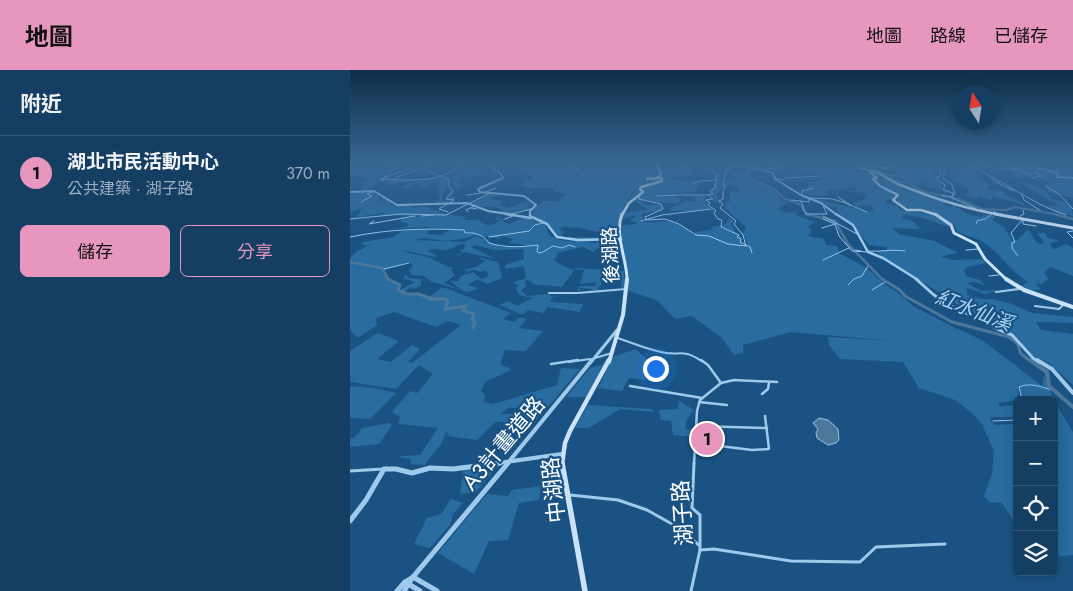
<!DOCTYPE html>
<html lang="zh-TW">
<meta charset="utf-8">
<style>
:root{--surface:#143e62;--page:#1d4568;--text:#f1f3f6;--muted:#9daebe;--line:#335777;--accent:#e797bd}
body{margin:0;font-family:Jost,"Noto Sans TC",sans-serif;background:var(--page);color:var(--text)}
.controls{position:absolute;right:15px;bottom:15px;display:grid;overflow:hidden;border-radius:8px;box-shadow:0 2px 12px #0003}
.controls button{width:45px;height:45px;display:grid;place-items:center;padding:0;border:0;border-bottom:1px solid var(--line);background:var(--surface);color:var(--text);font:25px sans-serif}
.compass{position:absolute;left:603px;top:15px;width:45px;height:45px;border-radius:50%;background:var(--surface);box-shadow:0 2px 12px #0003;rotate:348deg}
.you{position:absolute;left:305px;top:298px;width:18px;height:18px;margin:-12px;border:4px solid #fff;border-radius:50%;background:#1a73e8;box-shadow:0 0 0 8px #1a73e833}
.badge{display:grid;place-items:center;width:32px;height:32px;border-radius:50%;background:var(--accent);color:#111;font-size:16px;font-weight:700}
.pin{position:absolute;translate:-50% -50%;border:2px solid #fff;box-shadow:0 1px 5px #0006}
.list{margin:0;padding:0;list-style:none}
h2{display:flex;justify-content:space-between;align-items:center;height:65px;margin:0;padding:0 20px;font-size:21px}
h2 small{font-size:16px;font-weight:400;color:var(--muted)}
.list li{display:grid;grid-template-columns:32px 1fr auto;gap:15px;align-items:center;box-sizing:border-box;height:75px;padding:0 20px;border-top:1px solid var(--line)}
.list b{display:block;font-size:19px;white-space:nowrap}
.list p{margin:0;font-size:16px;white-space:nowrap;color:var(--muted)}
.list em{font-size:16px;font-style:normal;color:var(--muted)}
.actions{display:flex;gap:10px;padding:15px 20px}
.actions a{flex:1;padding:11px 0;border:1px solid var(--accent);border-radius:8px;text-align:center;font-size:18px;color:var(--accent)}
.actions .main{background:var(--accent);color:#111}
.icon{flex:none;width:28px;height:28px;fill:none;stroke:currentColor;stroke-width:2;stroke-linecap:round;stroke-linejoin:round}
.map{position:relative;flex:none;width:723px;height:521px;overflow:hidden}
header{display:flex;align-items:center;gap:30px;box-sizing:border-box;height:70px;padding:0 25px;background:var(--accent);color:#111}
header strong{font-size:24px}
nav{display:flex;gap:28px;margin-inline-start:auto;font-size:18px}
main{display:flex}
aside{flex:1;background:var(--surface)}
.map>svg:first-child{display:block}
.green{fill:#296ca0;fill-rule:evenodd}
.water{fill:#4d779b;stroke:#91c6ee}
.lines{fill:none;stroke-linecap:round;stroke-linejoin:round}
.stream{stroke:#91c6ee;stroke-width:1}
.river-far3{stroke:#4d779b;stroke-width:2}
.river-far2{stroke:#4d779b;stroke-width:2.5}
.river-far1{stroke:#4d779b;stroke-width:3}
.river{stroke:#4d779b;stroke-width:4}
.minor-far3{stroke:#9fcaeb;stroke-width:1}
.minor-far2{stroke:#9fcaeb;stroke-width:2}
.minor-far1{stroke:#9fcaeb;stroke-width:2.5}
.minor{stroke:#9fcaeb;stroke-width:3}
.tertiary-far4{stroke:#9fcaeb;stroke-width:2}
.tertiary-far3{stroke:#9fcaeb;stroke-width:2.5}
.tertiary-far2{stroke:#9fcaeb;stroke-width:3}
.tertiary-far1{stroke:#9fcaeb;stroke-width:4}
.tertiary{stroke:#9fcaeb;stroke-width:5}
.secondary-far4{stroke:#cbe3f8;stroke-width:2.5}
.secondary-far3{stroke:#cbe3f8;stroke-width:3}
.secondary-far2{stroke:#cbe3f8;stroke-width:4}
.secondary-far1{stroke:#cbe3f8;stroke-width:4.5}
.secondary{stroke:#cbe3f8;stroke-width:5.5}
.labels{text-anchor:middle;stroke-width:4.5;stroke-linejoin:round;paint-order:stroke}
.street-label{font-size:19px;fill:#fff;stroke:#1a5383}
.water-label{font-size:20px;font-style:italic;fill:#aad3f3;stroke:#1a5383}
.near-street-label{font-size:22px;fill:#fff;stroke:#1a5383}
</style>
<header>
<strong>地圖</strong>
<nav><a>地圖</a><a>路線</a><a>已儲存</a></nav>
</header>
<main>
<aside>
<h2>附近<small></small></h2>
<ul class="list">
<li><span class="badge">1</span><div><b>湖北市民活動中心</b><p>公共建築 · 湖子路</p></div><em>370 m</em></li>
</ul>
<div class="actions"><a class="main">儲存</a><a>分享</a></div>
</aside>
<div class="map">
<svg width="723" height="521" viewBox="0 0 723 521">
<rect width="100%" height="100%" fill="#1a5383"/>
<!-- green -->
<g class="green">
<path d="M0,93H24L18,95L20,97L26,95L47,96C38,103 32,102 24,110L31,108L29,110L33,111L18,119H11L13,113L19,111L8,105L0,104Z"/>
<path d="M103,93H132L126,97L132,100L142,101L131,103L133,105L109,109L107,113L115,115L102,124L103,127L114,129H99L101,126L100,124L110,117H103L102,108L99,107L112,105L106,101L112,97L111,95Z"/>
<path d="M156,93H290L292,95L305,93L302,98H306L309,104L307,107L295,109L300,110L310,107L312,101L308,94L340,93L330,97L341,98L340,103L346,107L329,106L322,108L324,110L341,111L343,113L348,111L350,113L344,122L319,125L332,129L327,134L291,130L296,135L310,134L312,140L292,144L293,151C301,154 306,152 314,151C324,149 336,159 344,165L345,162L365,159L358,158L376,154L378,148L384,151L381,154L386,163L391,166L393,177L398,175L393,163L396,157L375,138L376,133L380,131V121L388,122L390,119L380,115L376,116L367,124L371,134L365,131L361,121L366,113V105L371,99L369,97L375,93L371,102L372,114L382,107V104L376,101L378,97H382L387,102L398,101V108L419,116L426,122L430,130L438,132L428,138L435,143L447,141L446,145L465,152L458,156L462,161L458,166L474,169L476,175L487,176L490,184L517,198L534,214L547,222L563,236L607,259C617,261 623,267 632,270L692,316L694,305L704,330H671L669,314L667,330L648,333L650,337L667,334L665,347H641L640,350L645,355L667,354V456L651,432L640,433L634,426L642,404L644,381L632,354L622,343L605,330L569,318L553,292L490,289L479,275L478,267L544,271L441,262L393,275V283L384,285L372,268L342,246L325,249L308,231L277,220L276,189L270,166L229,158L212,157L210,160L215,162L211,165L213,167L267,168L229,170L208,167L197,153L183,146V139L194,131H206L218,124L204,121L208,112H206L203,118C198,117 180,118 178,118C177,118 174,115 169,116L182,108V106L168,99L156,96ZM312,107L315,108L311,112L293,116L291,120L295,123L287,125L284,131L297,139L275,143L273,149L286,145L280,151L287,152L286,154L268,156L273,140L287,114L284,121L286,122H284L279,130L290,122L289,120L292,115L310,111Z"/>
<path d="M417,93H471L461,96L478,99L482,93L497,95L499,99L518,102L526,107L521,111H524L529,115L523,116L539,121L544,126L543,128L536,130L535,133L547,136L551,140L583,145L602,158L570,147L554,145L552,148L564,152L570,159L542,158L549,164L585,171L608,183L592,186V187L603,190L631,189L636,193L617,197L614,201L616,206L630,210L635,215L624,212L617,213L631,221L645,220L647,221L635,224L617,218V225L631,229H643L662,234L682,243L723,247V253L686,252L691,260L723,264V315L699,293L685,287L658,262L633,247L619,243L605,233L598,224L589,222L558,204L525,181L537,180V177L519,175L506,160L504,155C496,151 489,146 486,137L482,138L466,129L520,142L524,139L520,135L506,136L502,132H510L517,127L512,122H495L505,120L506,118L502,117L482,122L483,118L477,122L480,125L459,126L451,121L460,119L458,114L459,112L469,109H456L454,113L447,109L474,107L461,102H446V100L461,99L457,96L460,95L417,97Z"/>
<path d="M554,93C566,93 582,89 589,98L595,95V97L585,100L583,106L592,113L591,116L600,121L577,117V114L570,112L568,115L547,107L556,98L551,94Z"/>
<path d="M604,93L621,99L638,114V120H651L656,125L678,136C672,136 671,133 665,132C657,130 651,129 643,126L641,130L629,126L625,129L615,126L620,122L617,118L598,107H610L609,106L612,102L608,104L609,101Z"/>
<path d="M644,93H720L718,94L723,95V103H717L723,105V128L698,122V120L694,116L702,113C697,112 692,109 686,108C678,107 668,109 660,106L667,104L666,102Z"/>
<path d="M520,101L529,104L559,121L596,131L594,135L601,137L603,135C612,141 621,146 632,147L634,144L646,146L642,150L655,158L662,171L667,170L678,159L686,172L691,174L694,172L687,163H695L698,168L710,171L700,173L702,178L705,179L716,174L723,178V206L700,197L694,203L699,209L691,214L685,213L691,219L680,221L671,216L678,212C659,201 648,179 629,170C622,166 614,166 607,161C603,146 573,143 561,140C556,138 551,135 547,132L551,125C542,121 534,116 526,110L531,108Z"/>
<path d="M96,106L99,109L97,115L98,117L91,126L93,131L100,130L97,133H84L89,131L91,128L88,125L90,121L88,120L89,115L85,114L86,111L74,117C70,115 65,112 61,115L64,116L54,119L51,117L62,112L32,114L42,109H73Z"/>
<path d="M672,112H679V114L695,120L701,128L721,135L723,146L703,140L698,135L710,136L676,117Z"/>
<path d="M21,120L25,121V124H29L30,131L14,134L33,131L30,124L41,133V135H55L63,138L74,136L96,144L115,147V150H128L139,156L150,151L145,149L152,144L148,148L153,149L163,145L152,151L159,154L174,147L191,152L178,160L148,166L152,169L125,165L117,168L97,171L73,168L64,170L115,172L125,166L137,170L150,177C159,175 169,179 176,175L159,173L163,169L151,166L182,160L187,155L193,154C197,157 196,159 199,164C207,174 231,171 242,170L240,172L242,173L259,170L270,172H262L260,177L270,178L273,184H260L257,181L265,180L248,178L243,182L233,177L210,182L216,184L208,182L206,188H204L206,192L222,200L225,198L274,201V218H271V212L251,211V215L247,219L250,220L240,221L243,219L229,218V219L233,220L227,221L229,216H245L246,212L230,214L234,200L225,199L212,217L182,214V212L176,210L175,211L176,216L171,221L177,226L197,224L203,226L200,232L233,234L229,242L198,237L193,243L178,240L173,245L149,235L158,231L167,236L183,228L169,225L166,219L169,215L162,213L176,208L174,196L155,199V195L174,189L173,179L144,180L125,175L121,177L146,189L115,182L101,189L113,182L109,180L114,179L115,174C106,174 107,177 100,179C92,182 85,177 78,181L87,186L85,187L51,180C58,183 65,184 74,186C85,188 92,196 103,198L101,200L105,205L95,213L110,220L82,212L74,206L61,205L60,200L63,195L59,192L33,200L36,208L49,215L48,221L65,212L53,208L56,204L59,208L71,209V215L64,219L60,217L53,224H71L79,227L91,218H95L161,243L153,249L164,252L170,247L177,249L169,258L193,261L176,281L155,280L150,295L160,298L161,300L135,312L131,321L135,325L134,332L143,334L207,315L211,298L230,299L198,337L158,338L150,344H188L187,350H163L161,352H145L127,370L97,366L98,362L95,363C95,373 81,385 75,395L60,394L62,389L49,387L50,386L70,385L88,358L48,354L50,347L42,342L60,321L67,323L83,304L69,295L46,319L0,312V281L28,263L49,271L27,289L41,292L62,275L70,279L58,292L62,293L111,255L98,251L86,257L44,242L26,248L27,255L8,268L0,260V189L6,182L17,176L11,174L13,172L43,167L52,161L74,159L79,160L77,164L91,165L100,160L77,157L35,159L57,157L59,154L51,152V149L71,146L32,145L35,143L5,147L9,144L11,139L0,142V135L6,134L0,135V122Z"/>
<path d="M139,124L147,125L140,129L153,131L150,135L157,137L156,138L163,137L173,131V133H176L174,132L176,130L182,136L177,135V137L181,138L179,140H170L160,144L149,142L152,139C141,137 133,137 121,134Z"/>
<path d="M348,125L355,126V132L360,136L359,140L334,143L337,141H321V138L337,130L348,132L341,127Z"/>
<path d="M128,187L148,192L152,208L137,214L127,209L118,215L128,218C114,226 112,220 100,211H108L111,206L123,202L131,209L137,207L139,203L133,200L131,202L123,200L118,202L114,200L126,197L135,191Z"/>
<path d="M285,279L297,289L298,303L295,310L279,308L272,321L248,318L263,287Z"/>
<path d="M259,286L251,304L236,327H216L240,298L251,295Z"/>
<path d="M0,316L25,318L46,323L20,349L0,348Z"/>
<path d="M329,331L344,340C339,346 334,352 336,360L342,359L344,367L323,365L321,351L311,350L309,340L328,339Z"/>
<path d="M704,331L723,362V485L704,487Z"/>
<path d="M238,335L302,339L304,342L270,339L239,358H225Z"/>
<path d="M39,353L42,355L29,374L0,377V368H4L12,358Z"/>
<path d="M149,395L126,422L110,424L113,400Z"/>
<path d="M191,416L189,430L169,433L158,470L139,471L124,504L88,483L137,424L158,426L162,420Z"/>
<path d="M101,429L113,433L103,444L100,455L80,478L64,474L77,448L91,444Z"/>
</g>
<!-- water -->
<path class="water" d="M469,348L478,350L488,359L489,370L486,373L478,375L467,368L466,363L468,359L463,353Z"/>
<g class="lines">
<!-- stream -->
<g class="stream">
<path d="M27,93L47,96"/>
<path d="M219,93L234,105"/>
<path d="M367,93L359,99L367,104L365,118L360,121L363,124L358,125L363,129L356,130L360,133L358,135L366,141L364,143L368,149L372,150L371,157L389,165L387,167L391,169L390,172L400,177L402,183"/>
<path d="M589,93L591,95L588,97L591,99L590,106L585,108L595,115L593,120L603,123L602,126L604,128"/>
<path d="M352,94H363"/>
<path d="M330,98L350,94"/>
<path d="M527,101L541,106"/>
<path d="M639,106L646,112L664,121"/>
<path d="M34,110H30L48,96"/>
<path d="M351,111L367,110"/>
<path d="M343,113L350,111"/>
<path d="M697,117L709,124L723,139"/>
<path d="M331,125H358"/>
<path d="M672,125L674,130L691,141"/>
<path d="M307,126L330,125"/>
<path d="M493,132L517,142"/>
<path d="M644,140L645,143"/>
<path d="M291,151L312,145L361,139"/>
<path d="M626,154L627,151L635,149L642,144"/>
<path d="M723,161L717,162L723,168"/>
<path d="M0,167C38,159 75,158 114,160L115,163C124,162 134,165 139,173C155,178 171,177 188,175L187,182L191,183L203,176L212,178L219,175L225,177"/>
<path d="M505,180L511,181"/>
<path d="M517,181C530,182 542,179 555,181"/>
<path d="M668,186L662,178V173L665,172L661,163L672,150L670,146L674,144L673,141L675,139"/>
<path d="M473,190L501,177"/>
<path d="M34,199L59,193"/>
<path d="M498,215L504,209L512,206L518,196"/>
<path d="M522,220L535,212"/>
<path d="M672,330L669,317C681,312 690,317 702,320"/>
<path d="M643,351L667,350"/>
</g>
<!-- river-far3 -->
<g class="river-far3">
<path d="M396,93L401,97L398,102L400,108L426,120L433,128L451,135L453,140L458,145"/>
<path d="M543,93L554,98L547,102V105L541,107L543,110L557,113L575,122L609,129L632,139L656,140L665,137L709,145"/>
</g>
<!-- river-far2 -->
<g class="river-far2">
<path d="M456,144L485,151L498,174L533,210"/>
<path d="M704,144L723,149"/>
<path d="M0,192L32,198L39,210"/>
</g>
<!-- river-far1 -->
<g class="river-far1">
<path d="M38,209L50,215L48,220L57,224H69L82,229H95L98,231L95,239L116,236L112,240L124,244L122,250L125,252L123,258"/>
<path d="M532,209L550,220L555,226L602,252L659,267L667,273L671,284L682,292"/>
</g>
<!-- river -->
<path class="river" d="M680,290L697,302L699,316L723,337"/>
<!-- minor-far3 -->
<g class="minor-far3">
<path d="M73,93L31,109C57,110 90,114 111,95"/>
<path d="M490,93L507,97"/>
<path d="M566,93L568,95"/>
<path d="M420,98L429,100"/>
<path d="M73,99L100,110L98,115L103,121L96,129L104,130L89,139L98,142"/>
<path d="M413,100L433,96"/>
<path d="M667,100L617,95C652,109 681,134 716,145"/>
<path d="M668,100L679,104L683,108L691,106L685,102"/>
<path d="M44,108L85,94L111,95"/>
<path d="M425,108L432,110L436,108L471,106"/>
<path d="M136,122L146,118"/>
<path d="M289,123V129L311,134L313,139L295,147L296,150L315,149L329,154L346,165L359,166L378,174L396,176L393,165L384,154L386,151L370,138L373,134L369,131L373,129V121L376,116L373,114L377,96L408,99"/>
<path d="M452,124V121L463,118"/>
<path d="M117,125L131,123"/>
<path d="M593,126L602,127L605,124L602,115L593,108L597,93"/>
<path d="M488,127L496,132"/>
<path d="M461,128L482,129L500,134V136"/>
<path d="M602,128L625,138"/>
<path d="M441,130L459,132V129"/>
<path d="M451,131L456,144H477L472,133"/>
<path d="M11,132L22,126L17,124L22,122"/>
<path d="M121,138L127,139"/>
<path d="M118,142L116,140L125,136"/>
<path d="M162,144L181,139"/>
<path d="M72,146L83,145"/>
<path d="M473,146L507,164"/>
<path d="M0,149L51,144L96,145L138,124"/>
<path d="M155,149L163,146"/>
<path d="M473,149L485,154L489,166L502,181L517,182"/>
<path d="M673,150V154L686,156"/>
<path d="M24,151L19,154L65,146"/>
<path d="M472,158L485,154"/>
<path d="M139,167L179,161L185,155L193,153"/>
<path d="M616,180L628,179"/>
<path d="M639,206L649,205"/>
</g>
<!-- minor-far2 -->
<g class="minor-far2">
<path d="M646,222L669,219"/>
<path d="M199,223H228L276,219"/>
<path d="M685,236L709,239L713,235"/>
<path d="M268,268C282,273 296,279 311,282C330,287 331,277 353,292"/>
<path d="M245,288L262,283"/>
<path d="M219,292L240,289"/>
</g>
<!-- minor-far1 -->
<g class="minor-far1">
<path d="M201,294L228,290"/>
<path d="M371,313L384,310L427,312"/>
<path d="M280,316L352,328"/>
<path d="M412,324L418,319L419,313"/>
<path d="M349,332L377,335"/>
<path d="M347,356L417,358"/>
<path d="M346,373L402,380L419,379L415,346"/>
<path d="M344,394L347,341L350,330L371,313L358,295L351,290"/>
</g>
<!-- minor -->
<g class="minor">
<path d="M0,401L33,399"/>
<path d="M220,425L268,430L297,440L322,454L349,475"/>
<path d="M350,480L364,479L441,491L510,492L526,477L595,474"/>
<path d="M341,521L350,480V445L342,438L344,393"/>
</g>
<!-- tertiary-far4 -->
<g class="tertiary-far4">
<path d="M133,93L150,103L153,108L128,119L130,122L174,126L186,135L180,141V145"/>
<path d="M399,93L408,99L423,103L425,109L451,125L471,133L487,145"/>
<path d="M650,93L667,99L681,96L708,103L707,107L723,108"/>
<path d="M507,97V94L535,98L545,96L538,93"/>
<path d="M0,122L24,121L47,135L117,133L138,141L164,145"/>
</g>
<!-- tertiary-far3 -->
<g class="tertiary-far3">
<path d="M156,144L181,148"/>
<path d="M180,144V146L197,154L207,167L228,170L271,169"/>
<path d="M486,144L503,155L518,182L533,188L568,210"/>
</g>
<!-- tertiary-far2 -->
<g class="tertiary-far2">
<path d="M566,209L584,225L608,240L632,249L645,258L662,265L683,288L689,292"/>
<path d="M241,292L267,260"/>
</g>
<!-- tertiary-far1 -->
<g class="tertiary-far1">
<path d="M687,290L702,299L723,323"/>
<path d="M141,394L212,384"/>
<path d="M157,394L242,290"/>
</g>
<!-- tertiary -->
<g class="tertiary">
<path d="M0,451L16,430L34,399H46L62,403L80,398L103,399L150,393"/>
<path d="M63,507L87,521"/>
<path d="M55,512L70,521"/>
<path d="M47,521L55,512L63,507L158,393"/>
<path d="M54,521L63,507"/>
</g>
<!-- secondary-far4 -->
<g class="secondary-far4">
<path d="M507,97L518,100L527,108L523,109L530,116L548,125L543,130L557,140H571L587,145"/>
<path d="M521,100C531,103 539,110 548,114C582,128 616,139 652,145"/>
<path d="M272,145L279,133L293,122L290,119L291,117L312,111V108L297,109L307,108L311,104L306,94L309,93"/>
</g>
<!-- secondary-far3 -->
<g class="secondary-far3">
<path d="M272,144C264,166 277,188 277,210"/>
<path d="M585,144L601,155L604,163L626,174L635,189L657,210"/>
<path d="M645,144L723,158"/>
</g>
<!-- secondary-far2 -->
<g class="secondary-far2">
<path d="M656,209L674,220L723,237"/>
<path d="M259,292L273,245L277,209"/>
</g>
<!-- secondary-far1 -->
<path class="secondary-far1" d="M212,394L215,373L220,361L259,290"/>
<!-- secondary -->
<path class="secondary" d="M212,393L235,521"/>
</g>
<!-- sky -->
<linearGradient id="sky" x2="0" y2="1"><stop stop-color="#0e2e48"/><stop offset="0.56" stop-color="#386693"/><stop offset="1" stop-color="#386693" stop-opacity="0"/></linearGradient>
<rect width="723" height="166" fill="url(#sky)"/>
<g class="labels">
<!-- street labels -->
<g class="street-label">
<text transform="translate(260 185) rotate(-93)" y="7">後湖路</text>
</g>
<!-- water labels -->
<g class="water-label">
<text transform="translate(624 240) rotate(21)" y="7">紅水仙溪</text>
</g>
<!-- near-street labels -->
<g class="near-street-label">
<text transform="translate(153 373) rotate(-50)" y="8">A3計畫道路</text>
<text transform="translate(203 420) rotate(-96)" y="8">中湖路</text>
<text transform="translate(332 443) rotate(-94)" y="8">湖子路</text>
</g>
</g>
</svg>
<div class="controls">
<button>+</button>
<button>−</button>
<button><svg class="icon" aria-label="locate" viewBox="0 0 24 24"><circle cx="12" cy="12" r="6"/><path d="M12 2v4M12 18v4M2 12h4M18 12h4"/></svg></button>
<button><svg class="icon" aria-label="layers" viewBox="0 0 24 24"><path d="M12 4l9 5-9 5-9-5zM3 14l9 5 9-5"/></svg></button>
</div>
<svg class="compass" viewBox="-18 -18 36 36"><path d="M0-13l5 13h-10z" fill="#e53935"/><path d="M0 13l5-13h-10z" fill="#9daebe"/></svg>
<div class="you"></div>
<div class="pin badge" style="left:357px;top:369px">1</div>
</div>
</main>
